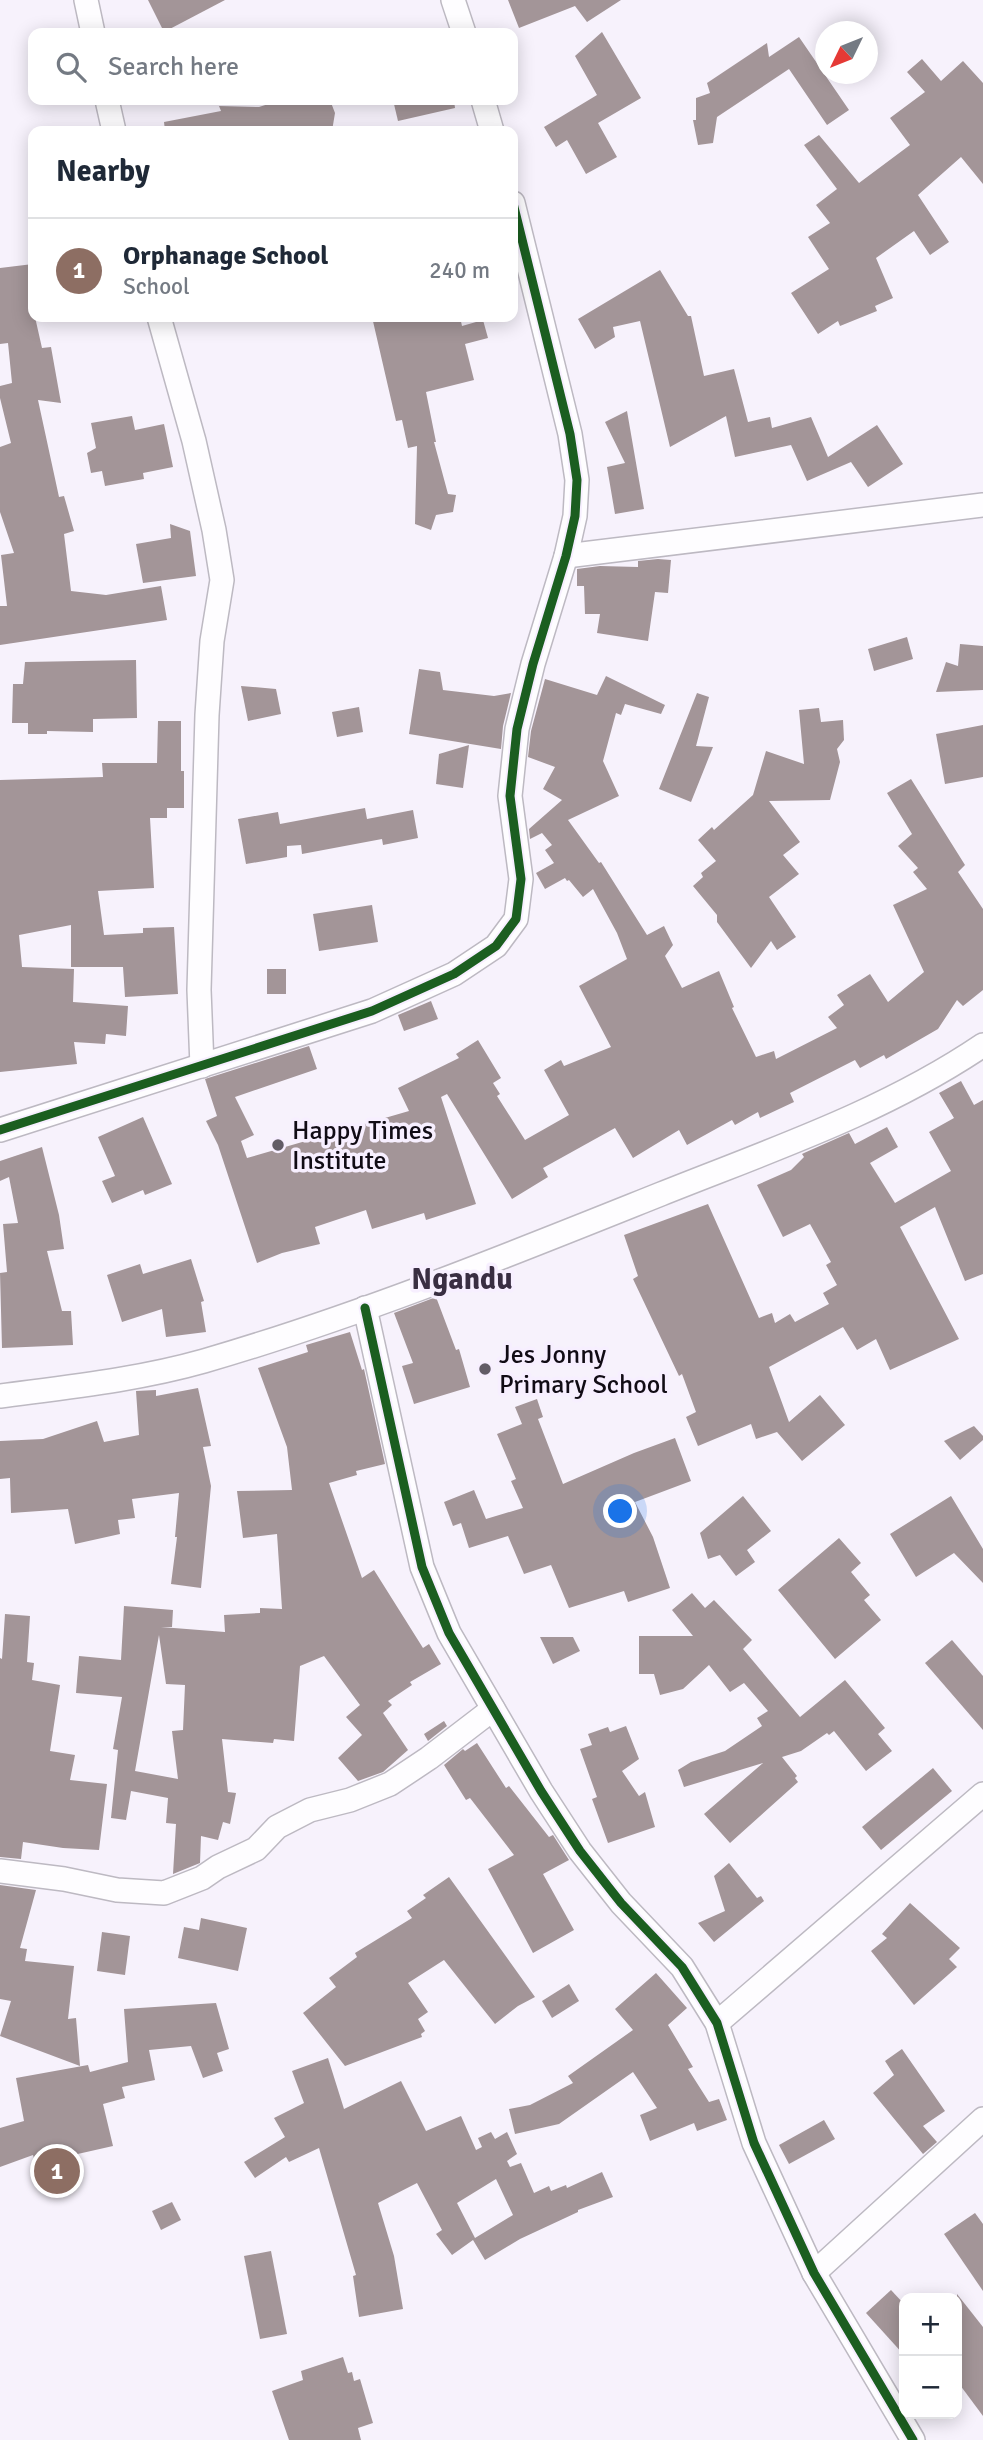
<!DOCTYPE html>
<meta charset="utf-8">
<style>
:root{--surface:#fff;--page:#f2f2f3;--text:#1f2937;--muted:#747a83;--line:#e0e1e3;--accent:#625c66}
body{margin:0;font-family:Signika,sans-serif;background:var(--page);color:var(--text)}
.controls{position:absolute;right:21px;bottom:21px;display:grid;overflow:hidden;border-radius:14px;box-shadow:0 4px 18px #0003}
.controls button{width:63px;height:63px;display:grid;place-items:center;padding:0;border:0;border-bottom:2px solid var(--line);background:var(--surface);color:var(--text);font:35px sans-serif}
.compass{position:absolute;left:815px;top:21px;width:63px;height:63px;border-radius:50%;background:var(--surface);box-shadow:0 4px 18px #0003;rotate:227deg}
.you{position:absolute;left:621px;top:1512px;width:24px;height:24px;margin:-18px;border:5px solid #fff;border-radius:50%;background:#1a73e8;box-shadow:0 0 0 10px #1a73e833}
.badge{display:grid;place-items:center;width:46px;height:46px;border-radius:50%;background:var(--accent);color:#fff;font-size:23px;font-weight:700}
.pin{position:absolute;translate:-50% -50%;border:4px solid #fff;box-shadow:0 2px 7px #0006}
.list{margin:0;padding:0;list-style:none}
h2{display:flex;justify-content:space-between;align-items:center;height:91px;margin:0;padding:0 28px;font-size:30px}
h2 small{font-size:23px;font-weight:400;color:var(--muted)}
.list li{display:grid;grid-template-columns:46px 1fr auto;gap:21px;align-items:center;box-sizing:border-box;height:105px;padding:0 28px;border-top:2px solid var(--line)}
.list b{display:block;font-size:26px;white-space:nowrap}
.list p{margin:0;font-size:23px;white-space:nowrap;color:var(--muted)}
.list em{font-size:23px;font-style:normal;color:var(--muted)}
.icon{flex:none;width:38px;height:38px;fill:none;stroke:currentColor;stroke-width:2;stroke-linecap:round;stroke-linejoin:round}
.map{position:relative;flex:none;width:983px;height:2440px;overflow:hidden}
.search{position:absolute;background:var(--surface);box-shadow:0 4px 18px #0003;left:28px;top:28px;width:490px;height:77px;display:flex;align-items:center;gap:18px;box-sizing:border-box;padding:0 24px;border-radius:14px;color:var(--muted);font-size:26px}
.panel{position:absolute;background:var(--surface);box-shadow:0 4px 18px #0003;left:28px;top:126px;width:490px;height:196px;border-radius:14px}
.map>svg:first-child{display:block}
.building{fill:#a39598;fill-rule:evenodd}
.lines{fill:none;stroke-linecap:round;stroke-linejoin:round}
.street-casing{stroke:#bdb9c2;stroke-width:26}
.street{stroke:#fefdff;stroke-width:23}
.cycleway-casing{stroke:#f7efff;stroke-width:13}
.cycleway{stroke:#1b5e20;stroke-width:9}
.poi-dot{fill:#625c66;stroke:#f7efff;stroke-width:2.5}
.labels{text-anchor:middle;stroke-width:7;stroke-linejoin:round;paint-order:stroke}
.poi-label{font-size:26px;fill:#110c15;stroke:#f7efff;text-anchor:start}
.quarter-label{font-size:30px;font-weight:bold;fill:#392e42;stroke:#f7efff}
</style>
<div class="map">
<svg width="983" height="2440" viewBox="0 0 983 2440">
<rect width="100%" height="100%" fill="#f7f2fc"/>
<!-- building -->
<g class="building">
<path d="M148,0H225L164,32Z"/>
<path d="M508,0H621L587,22L575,6L519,28Z"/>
<path d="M602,32L641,98L598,123L617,157L586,174L567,140L556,147L544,127L597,95L575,56Z"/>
<path d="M799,37L849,110L827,125L789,69L717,117L713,143L698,145L693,120H696V98L710,93L707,83L767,43L769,57Z"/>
<path d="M922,59L941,81L963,61L983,83V184L961,157L918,195L949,242L930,255L914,231L876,258L893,298L875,306L877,311L840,326L838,321L818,334L791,293L829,269L808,237L830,223L816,205L837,189L804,145L819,135L859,183L910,145L890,118L925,92L907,72Z"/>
<path d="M281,100H330L335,113L332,131H165L164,122L221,111L219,106L259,107Z"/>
<path d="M393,100H454L455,108L398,121Z"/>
<path d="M33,264V317H35L42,348L51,347L61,403L38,400L59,497L64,496L74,531L64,534L71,591L106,595L161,586L167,620L0,645V606H7L1,555L14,553L0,512V447L11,443L0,398V386L12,383L8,343L0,344V268Z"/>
<path d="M660,270L688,316H691L704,376L734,369L748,422L770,417L772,428L811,417L828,457L877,425L903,464L868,487L851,462L807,481L791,445L735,457L726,416L670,447L640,321L613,327L615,337L595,349L578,319Z"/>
<path d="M372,317H460L462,326L483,320L488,338L465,344L474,380L426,392L436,442H434L448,494L456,495L453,512L436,515L431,530L415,524L417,446L408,448L402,420L396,421Z"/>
<path d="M627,411L644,509L615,514L607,467L625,463L605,422Z"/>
<path d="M132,416L135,430L164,424L173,467L143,473L144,479L105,486L102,471L91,473L87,453L96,448L91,423Z"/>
<path d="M170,524L190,531L196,576L143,583L136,544L171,538Z"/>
<path d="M658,559L671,560L668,593L655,592L648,641L597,633L600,614H585L584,586H577V569L600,566L638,567V561Z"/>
<path d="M907,637L913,659L874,671L868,649Z"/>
<path d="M960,644L983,646V690L936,692L946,662L958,666Z"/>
<path d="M136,660L137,718L93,719V732L47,731V734H28V723H12L13,684H23L25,662Z"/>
<path d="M419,669L440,672L443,690L494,696L511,693L503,726L501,749L409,734Z"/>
<path d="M606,676L665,705L661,714L625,704L621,715L616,713L603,761L619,796L568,820L599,863L601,862L647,935L664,926L673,945L665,956L682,988L719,971L734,1007L732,1008L756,1057L774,1051L776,1059L837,1028L828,1017L844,1005L837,995L870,974L888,1002L924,972L893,905L927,889L913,872L918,868L898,846L912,834L887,793L911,779L965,865L958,872L983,909V990L963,1006L957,1000L938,1029L886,1059L884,1055L860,1068L855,1060L790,1093L794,1102L760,1118L758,1112L735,1125L732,1120L687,1145L679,1130L633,1158L615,1128L543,1168L548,1177L512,1199L447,1094L441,1097L476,1204L426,1220L424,1213L372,1229L366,1210L315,1227L320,1244L282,1253L257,1263L218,1145L206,1121L217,1116L205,1079L309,1046L317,1069L235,1097L254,1135L241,1141L247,1158L409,1111L398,1088L459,1058L456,1054L478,1040L501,1078L493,1083L500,1094L497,1096L525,1140L569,1115L544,1070L561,1060L564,1066L611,1047L579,986L627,959L617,933L593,889L583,897L569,880L567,881L565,878L545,889L536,873L554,863L545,850L552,845L542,833L530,839L529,829L562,800L543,789L555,767L528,757L531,731L545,679L597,695Z"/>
<path d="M241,686L276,689L281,714L248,721Z"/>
<path d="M697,693L709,697L696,746L713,747L691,802L659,789Z"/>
<path d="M359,707L363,732L337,737L332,712Z"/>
<path d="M819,708L821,722L843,720L844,740L837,749L840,762L830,800L769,801L800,842L783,855L799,874L769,897L796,937L777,950L771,941L751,968L717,922V915L693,886L703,877L701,873L716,861L698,840L712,827L714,830L753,795L766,751L804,764L799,710Z"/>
<path d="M158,721H181V771H184V808H167V818H150L154,888L98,891L104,935L143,933V928L174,927L178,994L125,997L123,967H71V925L19,935L22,967L74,969L73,1002L128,1006L126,1036L106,1034L105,1044L74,1042L77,1064L0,1072V780L103,777L102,763H157Z"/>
<path d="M983,725V777L945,784L936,734Z"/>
<path d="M469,745L463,788L436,784L439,754Z"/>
<path d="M365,808L367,819L413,810L418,838L383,845L382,839L302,854L301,845L287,846V857L246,864L238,819L278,812L280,824Z"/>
<path d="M372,905L378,942L319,951L313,914Z"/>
<rect x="267" y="969" width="19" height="25"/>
<path d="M431,1001L438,1019L404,1031L398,1015Z"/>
<path d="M961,1081L974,1105L983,1100V1274L965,1281L935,1207L900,1227L959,1339L890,1370L876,1339L857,1350L843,1327L769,1367L789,1422L820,1395L845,1425L802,1461L777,1432L756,1439L751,1424L698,1446L686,1417L696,1412L682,1374L679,1376L633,1279L638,1276L624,1235L708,1204L759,1318L772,1313L775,1323L790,1314L795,1322L829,1304L823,1293L837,1285L826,1265L831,1262L810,1224L783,1237L757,1185L791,1170L804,1157L802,1154L804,1153L849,1133L855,1144L887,1127L898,1147L870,1163L895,1203L951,1171L929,1132L954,1118L939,1093Z"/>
<path d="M143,1117L172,1184L145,1195L143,1190L112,1203L102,1181L115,1176L98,1137Z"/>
<path d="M42,1147L59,1215L64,1249L47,1251L62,1311H71L73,1345L2,1348L0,1273L7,1272L3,1224L18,1223L9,1177L0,1181V1161Z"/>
<path d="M191,1259L204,1301L201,1302L206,1332L166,1337L162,1309L122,1322L107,1275L140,1264L143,1274Z"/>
<path d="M436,1297L456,1350L459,1349L470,1387L414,1404L402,1366L413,1363L394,1313Z"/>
<path d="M350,1332L362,1370L364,1369L385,1464L356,1471L357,1475L329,1483L362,1578L374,1570L423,1648L429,1644L441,1664L410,1682L412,1685L388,1701L392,1705L383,1713L408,1750L383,1772L358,1781L338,1758L362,1735L346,1717L360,1705L324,1656L300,1666L294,1741L274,1739L273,1743L222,1739L228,1792L236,1793L230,1824L223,1822L218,1840L201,1836L200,1863L173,1874L176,1824L166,1823L168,1798L131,1791L126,1820L111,1818L118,1750L113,1749L122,1697L76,1693L79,1656L121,1660L124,1606L173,1610L172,1627H161L225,1632L224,1615L260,1613V1608L282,1609L277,1534L243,1538L237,1491L292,1490L287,1447L258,1368L308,1352L306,1345ZM159,1635L166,1684L185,1685L183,1730L172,1731L178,1779L135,1771Z"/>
<path d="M198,1388L211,1446L203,1447L211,1486L201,1588L171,1584L177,1537H175L179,1493L132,1499L135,1518L118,1520L120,1534L75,1544L68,1509L11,1513L10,1478L0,1479V1441L43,1439L97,1421L104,1442L139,1435L136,1391L156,1390V1396Z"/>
<path d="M537,1399L543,1417L538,1419L563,1484L634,1453L675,1438L691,1481L635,1502L653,1537L670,1588L628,1602L624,1591L569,1608L551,1565L524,1574L508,1536L469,1548L461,1523L453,1526L444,1502L474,1490L486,1519L523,1508L511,1481L516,1479L497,1434L522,1424L515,1407Z"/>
<path d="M974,1426L983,1436V1440L960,1460L944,1441Z"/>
<path d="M743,1496L771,1531L747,1550L755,1562L736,1576L720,1555L708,1559L700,1533Z"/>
<path d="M951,1496L983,1549V1583L954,1553L916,1577L890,1534Z"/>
<path d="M839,1538L861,1563L851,1572L870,1595L864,1600L881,1620L835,1659L778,1590Z"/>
<path d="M692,1593L705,1608L714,1600L752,1640L743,1649L800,1717L845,1680L885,1728L878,1734L892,1751L866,1771L834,1731L829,1735L827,1733L801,1751L782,1757L797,1776L795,1778L798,1782L730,1843L704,1814L763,1763L684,1787L678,1770L691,1762L725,1751L762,1726L757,1718L768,1711L744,1683L730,1692L709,1665L683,1689L660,1695L654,1674H639V1636H693L672,1610Z"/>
<path d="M5,1614L30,1616L27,1662L34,1663L32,1680L60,1685L50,1751L75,1755L70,1780L107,1784L99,1850L63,1848L23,1842L21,1859L0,1857V1658L2,1659Z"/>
<path d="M540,1637H573L580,1651L553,1664Z"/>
<path d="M952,1640L983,1676V1730L925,1663Z"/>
<path d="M444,1721L447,1726L428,1741L424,1734Z"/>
<path d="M626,1726L639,1759L622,1771L639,1796L645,1792L655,1827L608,1843L592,1799L597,1797L580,1749L592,1745L588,1734L608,1727L610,1732Z"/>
<path d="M477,1743L506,1788L509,1786L549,1837L553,1835L569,1860L543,1874L574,1930L533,1953L488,1869L514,1855L470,1798L466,1800L444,1765L463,1749L465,1751Z"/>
<path d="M933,1768L952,1791L881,1850L862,1827Z"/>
<path d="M729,1863L757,1898L761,1896L764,1901L714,1942L698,1923L725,1911L714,1876Z"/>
<path d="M449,1877L535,1997L518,2006L495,2024L444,1960L408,1983L428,2012L418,2019L425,2031L421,2034L422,2037L345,2066L303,2013L336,1987L329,1978L357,1957L355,1953L412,1918L407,1911L426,1898L423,1895Z"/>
<path d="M0,1885L36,1890L20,1948L27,1949L25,1961L74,1966L68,2019L76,2018L80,2066L0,2036L11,2001L0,1999Z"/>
<path d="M910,1903L960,1948L949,1959L957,1967L914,2005L871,1951L887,1938L882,1934Z"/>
<path d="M201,1918L247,1928L238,1971L178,1958L184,1927L199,1930Z"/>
<path d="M102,1932L130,1936L125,1975L97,1971Z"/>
<path d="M656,1973L687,2008L668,2025L693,2067L688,2069L709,2102L719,2099L727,2120L697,2131L694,2123L650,2141L640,2115L657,2108L633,2072L559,2124L515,2134L509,2109L530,2105L573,2083L568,2076L633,2030L615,2009Z"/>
<path d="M569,1984L579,2001L552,2018L542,2001Z"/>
<path d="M216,2003L229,2049L217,2053L223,2071L203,2078L191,2046L149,2050L155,2080L122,2087L125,2098L103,2104L113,2146L60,2158L68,2182L44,2190L33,2155L0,2167V2128L24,2121L16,2078L88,2065L90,2072L128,2062L124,2009Z"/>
<path d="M902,2049L945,2111L923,2126L937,2142L923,2154L873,2093L894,2075L885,2061Z"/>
<path d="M328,2058L344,2109L401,2081L426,2131L461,2116L476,2150L482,2147L478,2138L491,2132L495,2139L507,2132L517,2154L507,2161L510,2167L521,2163L534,2193L549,2186L551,2191L566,2185L567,2188L602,2172L613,2197L578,2210V2212L520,2239L485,2260L473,2240L452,2255L436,2234L442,2230L417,2183L378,2203L394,2256L403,2309L359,2317L353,2276L356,2275L319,2148L289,2162L286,2157L255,2178L244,2162L285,2137L274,2118L304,2103L292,2071ZM496,2179L513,2215L475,2238L457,2203Z"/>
<path d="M824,2120L835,2139L789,2164L779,2145Z"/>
<path d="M172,2202L181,2220L161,2230L152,2211Z"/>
<path d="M975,2213L983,2224V2291L944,2234Z"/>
<path d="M271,2251L287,2334L260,2339L244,2256Z"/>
<path d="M891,2290L904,2304V2355L866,2313Z"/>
<path d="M957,2294L983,2327V2416L957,2381Z"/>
<path d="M343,2357L348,2373L352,2372L354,2381L360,2379L373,2423L358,2428L361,2440H289L272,2391L303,2380L301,2371Z"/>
</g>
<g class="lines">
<!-- street casing -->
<g class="street-casing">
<g id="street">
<path d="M86,0L93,33"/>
<path d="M453,0L464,33"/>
<path d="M107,100L114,131"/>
<path d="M483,100L492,131"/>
<path d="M159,317L194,441L214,530L222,580L212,641L207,715L199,990L202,1066"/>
<path d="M566,556L983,505"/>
<path d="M0,1130L372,1011L454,974L496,946L516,919L521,879L510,796L517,729L533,664L566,556L575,516L577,480L570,434L513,203"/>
<path d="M365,1308L422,1567L449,1633L541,1791L580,1851L621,1903L682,1967L717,2023L754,2143L814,2273L913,2440"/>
<path d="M0,1396C68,1387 137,1380 204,1361C359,1316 511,1254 661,1194C771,1150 884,1112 983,1045"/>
<path d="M0,1871L64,1879L117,1890L164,1893L202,1878L218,1867L256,1849L277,1827L310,1810L350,1800L390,1784L429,1758L493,1709"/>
<path d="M717,2023L983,1794"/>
<path d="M814,2273L983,2119"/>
</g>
</g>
<!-- street -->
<use href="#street" class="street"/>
<!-- cycleway casing -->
<g class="cycleway-casing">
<g id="cycleway">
<path d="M0,1130L372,1011L454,974L496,946L516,919L521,879L510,796L517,729L533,664L566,556L575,516L577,480L570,434L513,203"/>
<path d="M365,1308L422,1567L449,1633L541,1791L580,1851L621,1903L682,1967L717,2023L754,2143L814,2273L913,2440"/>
</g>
</g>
<!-- cycleway -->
<use href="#cycleway" class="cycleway"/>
</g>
<!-- markers -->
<g class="poi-dot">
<circle cx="278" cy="1145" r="7"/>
<circle cx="485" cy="1369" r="7"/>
</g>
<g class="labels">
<!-- poi labels -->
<g class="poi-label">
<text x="292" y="1139">Happy Times<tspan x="292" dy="30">Institute</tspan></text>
<text x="499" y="1363">Jes Jonny<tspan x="499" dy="30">Primary School</tspan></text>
</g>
<!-- quarter labels -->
<g class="quarter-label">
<text x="462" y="1289">Ngandu</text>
</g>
</g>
</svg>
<div class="controls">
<button>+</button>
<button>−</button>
</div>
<svg class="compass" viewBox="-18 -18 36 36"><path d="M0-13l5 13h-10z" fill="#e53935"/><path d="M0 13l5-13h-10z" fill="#747a83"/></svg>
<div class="you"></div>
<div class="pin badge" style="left:57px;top:2171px;background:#8d6e63">1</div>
<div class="search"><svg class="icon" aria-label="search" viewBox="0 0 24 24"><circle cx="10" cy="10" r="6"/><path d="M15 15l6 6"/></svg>Search here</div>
<section class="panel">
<h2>Nearby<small></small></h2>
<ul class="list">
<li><span class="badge" style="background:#8d6e63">1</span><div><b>Orphanage School</b><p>School</p></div><em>240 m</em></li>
</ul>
</section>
</div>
